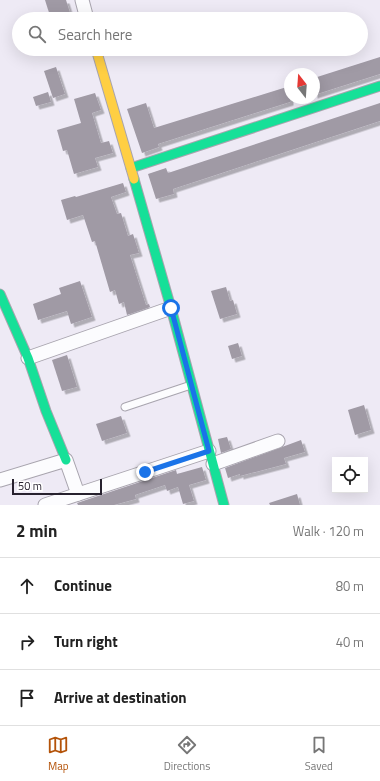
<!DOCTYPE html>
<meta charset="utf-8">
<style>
:root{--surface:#fff;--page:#f2f2f2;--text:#222;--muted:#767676;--line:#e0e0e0;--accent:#b45309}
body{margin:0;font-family:"Titillium Web",sans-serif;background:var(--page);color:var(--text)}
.controls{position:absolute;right:12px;bottom:12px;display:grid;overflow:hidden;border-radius:0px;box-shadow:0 4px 16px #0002}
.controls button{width:36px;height:36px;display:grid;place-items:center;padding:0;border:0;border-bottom:1px solid var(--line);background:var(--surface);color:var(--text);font:20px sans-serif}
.compass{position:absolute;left:284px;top:68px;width:36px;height:36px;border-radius:50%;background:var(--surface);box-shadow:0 4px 16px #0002;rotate:343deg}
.scale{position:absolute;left:12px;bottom:10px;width:90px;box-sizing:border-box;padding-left:4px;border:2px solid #27212e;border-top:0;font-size:11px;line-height:14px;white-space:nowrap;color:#27212e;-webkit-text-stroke:3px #fff;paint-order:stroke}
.stop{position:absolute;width:12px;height:12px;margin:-9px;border:3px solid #1a73e8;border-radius:50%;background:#fff}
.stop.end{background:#1a73e8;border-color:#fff;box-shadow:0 1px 4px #0008}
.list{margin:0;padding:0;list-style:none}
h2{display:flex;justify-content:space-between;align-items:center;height:52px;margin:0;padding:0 16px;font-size:17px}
h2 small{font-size:13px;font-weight:400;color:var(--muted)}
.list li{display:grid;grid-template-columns:26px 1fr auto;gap:12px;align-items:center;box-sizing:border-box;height:56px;padding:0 16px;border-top:1px solid var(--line)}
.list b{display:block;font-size:15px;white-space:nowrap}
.list em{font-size:13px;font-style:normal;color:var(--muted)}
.icon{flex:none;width:22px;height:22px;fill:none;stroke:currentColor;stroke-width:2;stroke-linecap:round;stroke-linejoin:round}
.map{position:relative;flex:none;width:380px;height:505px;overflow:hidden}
.search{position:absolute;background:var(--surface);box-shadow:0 4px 16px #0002;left:12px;right:12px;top:12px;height:44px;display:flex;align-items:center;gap:10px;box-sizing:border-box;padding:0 14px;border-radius:22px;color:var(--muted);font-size:15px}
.sheet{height:220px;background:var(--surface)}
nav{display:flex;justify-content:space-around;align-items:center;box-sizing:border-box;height:56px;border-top:1px solid var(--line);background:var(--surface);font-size:11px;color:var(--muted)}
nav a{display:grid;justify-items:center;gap:2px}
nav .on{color:var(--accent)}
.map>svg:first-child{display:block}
.building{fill:#a09aa5;filter:url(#shadow)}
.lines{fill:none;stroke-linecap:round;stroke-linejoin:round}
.lane-casing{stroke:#a8a4ae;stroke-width:9}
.street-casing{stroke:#a8a4ae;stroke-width:15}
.fast-casing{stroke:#a8a4ae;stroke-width:11}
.slow-casing{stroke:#a8a4ae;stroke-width:11}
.lane{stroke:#fcfcfe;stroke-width:7}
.street{stroke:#fcfcfe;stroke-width:13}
.fast{stroke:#16e098;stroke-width:9}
.slow{stroke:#ffcf43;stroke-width:9}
.route{stroke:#1a73e8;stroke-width:5}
</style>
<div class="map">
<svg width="380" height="505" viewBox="0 0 380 505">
<defs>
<filter id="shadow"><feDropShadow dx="3.5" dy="3.5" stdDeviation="0" flood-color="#0004"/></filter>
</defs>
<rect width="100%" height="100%" fill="#eeeaf5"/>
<!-- building -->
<g class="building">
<path d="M45,0H66L72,19H51Z"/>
<path d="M380,57V74L314,95V78Z"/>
<path d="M56,67L65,94L53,98L44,71Z"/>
<path d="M290,86V102L158,144L159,147L142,153L127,109L146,103L154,128Z"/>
<path d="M48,92L51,102L36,106L33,97Z"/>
<path d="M95,93L101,110L92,113L101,143L109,141L113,153L95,158L98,167L74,174L67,150L63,151L57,130L81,123L74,99Z"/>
<path d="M380,103V121L173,189L174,194L156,199L148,174L166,168L168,173Z"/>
<path d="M123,183L126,192L111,197L117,214L121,213L128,236L133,234L139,253L130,255L146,305L149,304L150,307L127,315L124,302L119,304L115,290L110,292L95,241L92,242L83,215L67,220L61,200L75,196L76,197Z"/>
<path d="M80,281L92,317L71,324L67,311L38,320L33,304L61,294L59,288Z"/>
<path d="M226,287L230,301L233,300L237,314L220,319L211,291Z"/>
<path d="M238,343L242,356L232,359L228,346Z"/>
<path d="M67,355L77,387L62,391L52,360Z"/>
<path d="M364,405L371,430L355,435L348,410Z"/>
<path d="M121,416L127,433L102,441L96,424Z"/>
<path d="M227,437L231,449L221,453L218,439Z"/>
<path d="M301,440L305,452L284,458L286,464L240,476V474L228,478L225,468Z"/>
<path d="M202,467L206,480L189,485L194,501L183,504L178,487L167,491L165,485L135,495L136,499L114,505H78L77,503L176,470L177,474Z"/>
<path d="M297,494L300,505H270L269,503Z"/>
</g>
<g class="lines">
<!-- lane casing -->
<g class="lane-casing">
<path id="lane" d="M125,407L191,385"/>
</g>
<!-- street casing -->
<g class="street-casing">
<g id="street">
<path d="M82,0L87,19"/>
<path d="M28,358L171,308"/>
<path d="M213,464L278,441"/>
<path d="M0,480L66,460L78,494"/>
<path d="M45,505L209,451"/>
</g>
</g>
<!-- fast casing -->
<g class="fast-casing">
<g id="fast">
<path d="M131,168L380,86"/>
<path d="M134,179L171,308L224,505"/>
<path d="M0,294L28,358L46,411L66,460"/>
</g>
</g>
<!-- slow casing -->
<g class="slow-casing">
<path id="slow" d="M96,49L134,179"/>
</g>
<!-- lane -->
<use href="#lane" class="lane"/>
<!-- street -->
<use href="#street" class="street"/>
<!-- fast -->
<use href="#fast" class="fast"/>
<!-- slow -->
<use href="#slow" class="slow"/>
</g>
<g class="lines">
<!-- route -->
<path class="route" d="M145,472L209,451L171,308"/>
</g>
</svg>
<div class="controls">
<button><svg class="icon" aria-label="locate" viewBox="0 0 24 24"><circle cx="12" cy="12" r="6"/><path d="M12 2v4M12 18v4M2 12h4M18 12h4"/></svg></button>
</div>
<svg class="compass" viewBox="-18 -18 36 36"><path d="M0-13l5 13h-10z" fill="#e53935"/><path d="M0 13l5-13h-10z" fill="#767676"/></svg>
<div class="scale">50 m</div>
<div class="stop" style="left:171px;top:308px"></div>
<div class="stop end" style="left:145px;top:472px"></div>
<div class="search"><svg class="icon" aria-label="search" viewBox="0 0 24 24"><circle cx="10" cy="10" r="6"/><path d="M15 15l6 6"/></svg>Search here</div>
</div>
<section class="sheet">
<h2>2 min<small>Walk · 120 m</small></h2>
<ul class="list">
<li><svg class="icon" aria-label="ahead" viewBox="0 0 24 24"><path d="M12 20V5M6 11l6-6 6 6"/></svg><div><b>Continue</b></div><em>80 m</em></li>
<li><svg class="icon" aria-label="right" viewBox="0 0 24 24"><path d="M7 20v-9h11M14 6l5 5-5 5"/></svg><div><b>Turn right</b></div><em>40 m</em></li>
<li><svg class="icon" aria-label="arrive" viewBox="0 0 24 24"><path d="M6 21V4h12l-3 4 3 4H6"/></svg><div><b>Arrive at destination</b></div></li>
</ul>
</section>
<nav>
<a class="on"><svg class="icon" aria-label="map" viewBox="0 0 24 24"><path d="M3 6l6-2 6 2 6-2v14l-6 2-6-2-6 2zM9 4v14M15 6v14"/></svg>Map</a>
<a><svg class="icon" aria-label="directions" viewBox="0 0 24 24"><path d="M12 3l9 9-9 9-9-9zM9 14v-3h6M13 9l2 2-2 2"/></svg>Directions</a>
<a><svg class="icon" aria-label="saved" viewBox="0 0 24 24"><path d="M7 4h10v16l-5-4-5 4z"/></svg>Saved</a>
</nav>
